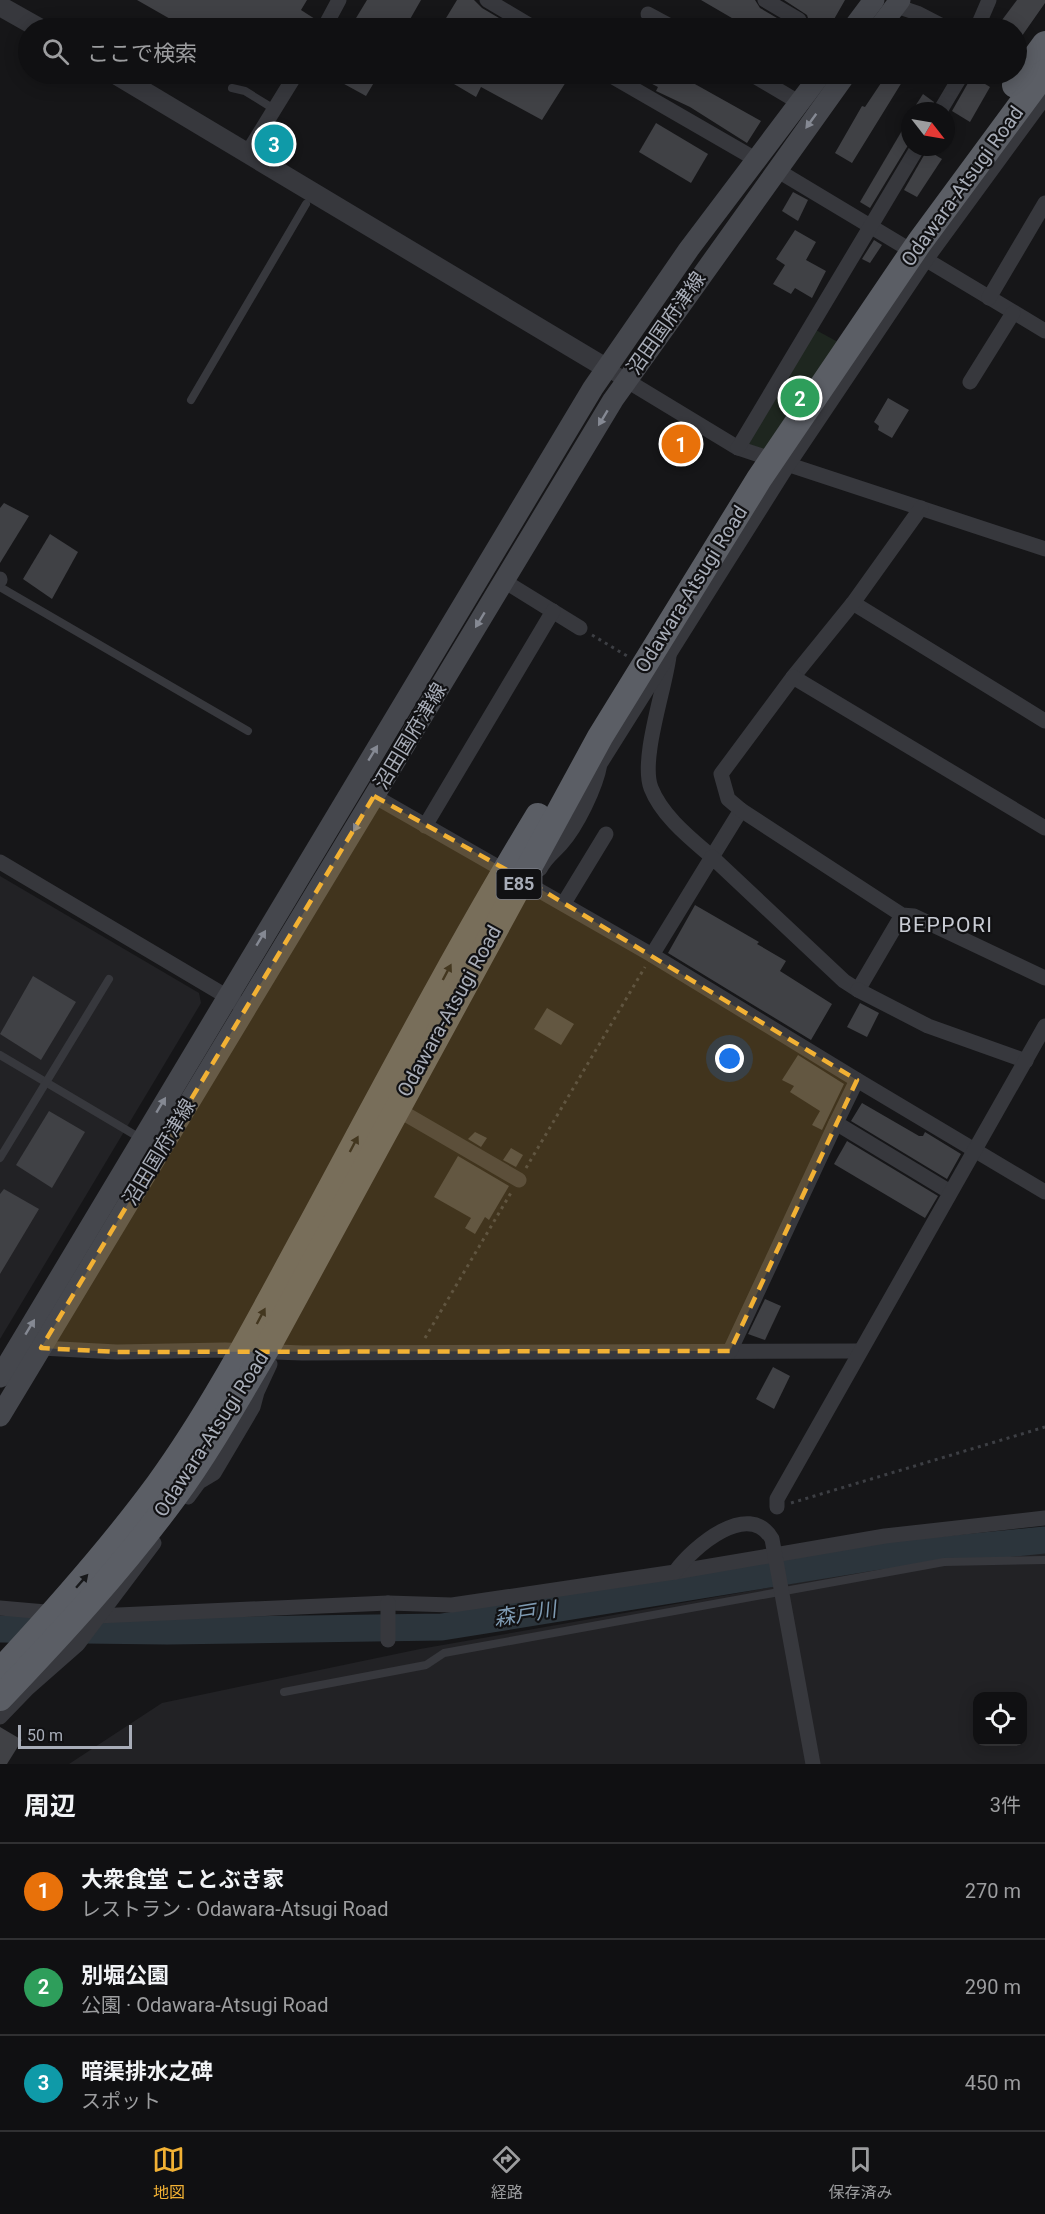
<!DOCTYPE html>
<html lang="ja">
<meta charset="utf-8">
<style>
:root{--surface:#101012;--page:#19191b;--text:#f1f3f6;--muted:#9c9d9f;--line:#303032;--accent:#f2b134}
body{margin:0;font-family:Roboto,"Noto Sans JP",sans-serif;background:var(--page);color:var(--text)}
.controls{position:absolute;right:18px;bottom:18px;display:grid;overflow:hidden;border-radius:12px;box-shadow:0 3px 15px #0003}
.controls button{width:54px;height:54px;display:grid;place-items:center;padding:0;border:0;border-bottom:2px solid var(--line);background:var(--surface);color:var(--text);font:30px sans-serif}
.compass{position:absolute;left:901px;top:102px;width:54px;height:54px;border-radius:50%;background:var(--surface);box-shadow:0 3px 15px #0003;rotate:121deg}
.scale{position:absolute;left:18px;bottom:15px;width:114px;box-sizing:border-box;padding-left:6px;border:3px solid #a8adb8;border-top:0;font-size:16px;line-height:21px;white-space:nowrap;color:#a8adb8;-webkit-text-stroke:4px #111113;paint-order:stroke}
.you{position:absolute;left:730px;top:1059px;width:21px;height:21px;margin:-15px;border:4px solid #fff;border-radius:50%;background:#1a73e8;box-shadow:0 0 0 9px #1a73e833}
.badge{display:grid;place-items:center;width:39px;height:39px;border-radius:50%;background:var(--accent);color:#fff;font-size:20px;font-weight:700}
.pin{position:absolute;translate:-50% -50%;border:3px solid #fff;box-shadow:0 2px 6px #0006}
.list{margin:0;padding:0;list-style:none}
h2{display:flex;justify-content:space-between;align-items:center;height:78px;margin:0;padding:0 24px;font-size:26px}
h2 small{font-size:20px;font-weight:400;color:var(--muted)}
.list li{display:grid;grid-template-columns:39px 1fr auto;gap:18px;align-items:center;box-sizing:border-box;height:96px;padding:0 24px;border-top:2px solid var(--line)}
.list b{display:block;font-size:22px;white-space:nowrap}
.list p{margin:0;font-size:20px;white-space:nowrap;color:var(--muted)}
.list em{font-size:20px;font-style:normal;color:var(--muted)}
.icon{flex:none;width:33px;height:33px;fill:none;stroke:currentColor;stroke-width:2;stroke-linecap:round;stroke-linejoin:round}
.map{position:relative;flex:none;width:1045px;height:1764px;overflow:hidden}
.search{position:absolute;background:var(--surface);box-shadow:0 3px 15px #0003;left:18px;right:18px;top:18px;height:66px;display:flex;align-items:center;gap:15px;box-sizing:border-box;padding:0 21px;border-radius:33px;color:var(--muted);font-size:22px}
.sheet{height:366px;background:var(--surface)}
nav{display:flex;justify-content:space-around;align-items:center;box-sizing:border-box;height:84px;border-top:2px solid var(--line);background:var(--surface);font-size:16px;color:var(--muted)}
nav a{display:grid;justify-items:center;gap:3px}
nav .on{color:var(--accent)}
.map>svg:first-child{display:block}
.built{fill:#222225;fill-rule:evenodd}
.green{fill:#1e261f}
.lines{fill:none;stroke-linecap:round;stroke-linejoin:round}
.river{stroke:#2c353c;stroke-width:27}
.building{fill:#404145}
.path{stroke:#3d3f44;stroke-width:3;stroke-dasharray:3 4.5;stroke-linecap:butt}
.service{stroke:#37383d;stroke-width:8}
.minor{stroke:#37383d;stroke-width:15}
.tertiary{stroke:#37383d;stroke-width:20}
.secondary{stroke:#45474d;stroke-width:21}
.trunk{stroke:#5b5e65;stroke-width:26}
.oneway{fill:#858993}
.oneway2{fill:#18191b}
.marked{fill:#f2b134;fill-opacity:0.2;stroke:#f2b134;stroke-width:4.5;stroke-dasharray:12 8;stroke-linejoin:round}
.labels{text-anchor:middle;stroke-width:4.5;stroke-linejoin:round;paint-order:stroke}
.shield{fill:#111113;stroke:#7b7e86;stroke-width:1.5}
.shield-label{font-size:18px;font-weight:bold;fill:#a8adb8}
.street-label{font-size:20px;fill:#a8adb8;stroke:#111113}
.neighbourhood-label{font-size:21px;letter-spacing:1.5px;fill:#c9ccd4;stroke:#111113}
.water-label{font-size:21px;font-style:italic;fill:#7f9bb3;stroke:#111113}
</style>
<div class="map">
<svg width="1045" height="1764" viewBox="0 0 1045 1764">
<rect width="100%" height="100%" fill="#161618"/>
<!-- built -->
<g class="built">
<path d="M0,876L199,993L201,1003L0,1339Z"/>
<path d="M1045,1539V1764H69L162,1703L420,1649ZM978,1696H1022V1742H978Z"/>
</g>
<!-- green -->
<path class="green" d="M816,330L856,352L785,457L748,444Z"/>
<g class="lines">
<!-- river -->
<path class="river" d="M0,1629L167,1631L442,1627L880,1556L1045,1540"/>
</g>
<!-- building -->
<g class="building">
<path d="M137,0H307L301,10L315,19L309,28H186Z"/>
<path d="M367,0H421L405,28H350Z"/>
<path d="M457,0H474L482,8L516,28H440Z"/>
<path d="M701,0H755L760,8L794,28H749Z"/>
<path d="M784,0H845L829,28H804L809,21L807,15Z"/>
<path d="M1017,0H1045V3L1017,43V28H996Z"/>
<path d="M326,74H379L366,96Z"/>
<path d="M437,74H571L542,120L481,87L476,97Z"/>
<path d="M633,74H677L761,121L747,143L690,107L656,91L658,87Z"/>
<path d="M887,74H907L852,163L835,153L862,106L865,107Z"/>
<path d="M972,76L990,87L970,122L952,111Z"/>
<path d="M923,94L934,102L930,111H912Z"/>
<path d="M910,117V142L870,208L860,202Z"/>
<path d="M656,123L708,154L691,183L639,152Z"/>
<path d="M927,150L942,159L917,197L904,190Z"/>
<path d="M793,192L808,200L798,221L782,211Z"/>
<path d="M795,230L816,242L806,260L826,271L812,298L795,288L791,294L773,284L785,265L776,259Z"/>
<path d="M874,240L882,245L870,263L862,259Z"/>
<path d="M888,398L909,410L892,438L878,430L879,426L874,422Z"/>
<path d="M4,503L29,516L0,563V508Z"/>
<path d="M50,534L78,552L52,599L23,579Z"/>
<path d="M695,905L759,942L757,944L786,961L780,971L832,1004L811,1040L668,953Z"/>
<path d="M33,976L76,1002L41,1060L0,1034Z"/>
<path d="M860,1003L879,1013L867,1037L847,1027Z"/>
<path d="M547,1008L574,1024L561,1045L534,1029Z"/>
<path d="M798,1055L844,1084L822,1130L812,1125L820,1111L790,1092L794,1086L782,1080Z"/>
<path d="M862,1103L919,1136H923L925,1132L961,1154L947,1179L851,1121Z"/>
<path d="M49,1111L85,1132L52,1188L16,1165Z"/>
<path d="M475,1132L487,1138L481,1147L468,1139Z"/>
<path d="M847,1141L938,1196L925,1218L834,1164Z"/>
<path d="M511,1148L523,1155L516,1167L503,1160Z"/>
<path d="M458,1156L509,1186L489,1220L485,1217L475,1234L465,1228L471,1218L434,1197Z"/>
<path d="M4,1189L39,1209L0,1274V1194Z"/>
<path d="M765,1299L781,1306L765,1340L748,1334Z"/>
<path d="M773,1367L790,1376L774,1409L756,1399Z"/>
<path d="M0,1727L22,1740L7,1764H0Z"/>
</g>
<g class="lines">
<!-- path -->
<g class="path">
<path d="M592,635L627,656"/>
<path d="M526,1168L645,967"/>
<path d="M425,1338L512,1191"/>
<path d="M791,1503L1045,1427"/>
</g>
<!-- service -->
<g class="service">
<path d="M232,88L245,91L274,109"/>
<path d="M191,400L306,204"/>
<path d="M0,587L248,731"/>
<path d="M0,1055L140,1138"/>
<path d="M0,1158L109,979"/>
<path d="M284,1692L426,1665L444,1653L944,1562L1045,1560"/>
</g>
<!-- minor -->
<g class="minor">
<path d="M487,0L534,28"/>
<path d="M765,0L799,20"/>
<path d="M896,6L917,13L946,28"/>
<path d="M648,14L674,28"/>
<path d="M324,28L339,0"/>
<path d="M977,28L989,0"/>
<path d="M608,74L757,160"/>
<path d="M751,74L800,103"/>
<path d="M940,111L962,74"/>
<path d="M248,152L296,74"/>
<path d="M775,169L1045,331"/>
<path d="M989,298L1045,203"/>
<path d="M606,368L738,448L1045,549"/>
<path d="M970,382L1013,313"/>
<path d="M738,448L918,147"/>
<path d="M0,579V580"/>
<path d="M504,581L580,628"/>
<path d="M853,603L1045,721"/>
<path d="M669,656C665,689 640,759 651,788C662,816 690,838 712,857L741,810"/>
<path d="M793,677L853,603L921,508"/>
<path d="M374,796L652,955"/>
<path d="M425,826L553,611"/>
<path d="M1045,828L793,677L721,774L728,799L741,810L902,915L914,916L1045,978"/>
<path d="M0,862L236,1002"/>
<path d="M540,869C545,858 553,853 561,844C577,826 596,787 600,764L788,465L925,261L1045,97"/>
<path d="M564,903L606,834"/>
<path d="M902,915L858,990L844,981L712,857L652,955L857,1080L836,1123L950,1192"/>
<path d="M858,990L928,1026L1026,1061"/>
<path d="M857,1080L1045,1192"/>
<path d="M407,1115L519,1180"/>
<path d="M41,1348L117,1352L225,1350L302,1353L859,1351"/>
<path d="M730,1351L836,1123"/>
<path d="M188,1497L199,1482L214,1473L253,1407L257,1392L270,1364"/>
<path d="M777,1507V1499L1045,1026"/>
<path d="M675,1572L885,1536L1045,1518"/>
<path d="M0,1608L57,1613"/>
<path d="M96,1616L388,1603L452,1605L675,1572C693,1547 749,1499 772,1539L813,1764"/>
<path d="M388,1640V1603"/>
<path d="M0,1717L28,1688L78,1644L154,1543"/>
</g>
<!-- tertiary -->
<g class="tertiary">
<path d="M0,6L39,28"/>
<path d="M115,74L606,368"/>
</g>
<!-- secondary -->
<g class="secondary">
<path d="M853,28L874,0"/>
<path d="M879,28L900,0"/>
<path d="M0,1377L593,388L689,249L821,74"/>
<path d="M0,1416L613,400L846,74"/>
</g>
<!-- trunk -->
<g class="trunk">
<path d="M1015,85L1045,44"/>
<path d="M0,1671C56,1611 110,1550 158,1485C216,1405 261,1316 308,1230C383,1091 456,951 538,816"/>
<path d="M0,1698C61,1634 122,1568 174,1497C210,1448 240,1393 271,1341L600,737L759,479L919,243L1045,72"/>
</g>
</g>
<!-- one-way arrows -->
<defs><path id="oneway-solid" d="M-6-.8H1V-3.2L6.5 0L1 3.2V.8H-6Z" transform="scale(1.5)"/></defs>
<g class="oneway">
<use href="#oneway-solid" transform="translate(811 121) rotate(126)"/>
<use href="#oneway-solid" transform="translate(603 418) rotate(121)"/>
<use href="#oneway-solid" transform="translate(480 620) rotate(121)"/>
<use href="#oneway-solid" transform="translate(373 753) rotate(-59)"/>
<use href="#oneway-solid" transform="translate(358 824) rotate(121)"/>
<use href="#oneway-solid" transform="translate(261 938) rotate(-59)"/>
<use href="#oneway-solid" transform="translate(161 1105) rotate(-59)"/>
<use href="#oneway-solid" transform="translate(30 1327) rotate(-59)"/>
</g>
<g class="oneway2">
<use href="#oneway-solid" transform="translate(447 972) rotate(-62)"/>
<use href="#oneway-solid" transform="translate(354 1144) rotate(-62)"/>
<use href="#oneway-solid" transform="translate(261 1316) rotate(-62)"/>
<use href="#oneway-solid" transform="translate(82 1581) rotate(-49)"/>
</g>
<!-- marked area -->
<path class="marked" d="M374,796L532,884L857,1080L730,1351L117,1352L41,1348Z"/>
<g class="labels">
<!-- shield labels -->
<rect class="shield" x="496.5" y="869" width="45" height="30" rx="4.5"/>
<g class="shield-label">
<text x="519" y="890">E85</text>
</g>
<!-- street labels -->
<g class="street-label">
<text transform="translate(962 186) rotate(-54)" y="7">Odawara-Atsugi Road</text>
<text transform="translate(666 323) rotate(-55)" y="7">沼田国府津線</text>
<text transform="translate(691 589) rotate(-58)" y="7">Odawara-Atsugi Road</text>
<text transform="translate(410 736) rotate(-59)" y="7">沼田国府津線</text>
<text transform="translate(449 1011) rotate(-61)" y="7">Odawara-Atsugi Road</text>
<text transform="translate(159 1152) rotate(-59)" y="7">沼田国府津線</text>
<text transform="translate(211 1434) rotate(-57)" y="7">Odawara-Atsugi Road</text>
</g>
<!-- neighbourhood labels -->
<g class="neighbourhood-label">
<text x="946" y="932">BEPPORI</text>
</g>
<!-- water labels -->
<g class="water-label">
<text transform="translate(525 1614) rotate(-9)" y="7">森戸川</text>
</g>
</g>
</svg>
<div class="controls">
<button><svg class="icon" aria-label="locate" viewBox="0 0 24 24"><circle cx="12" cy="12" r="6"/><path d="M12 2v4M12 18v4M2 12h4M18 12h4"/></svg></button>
</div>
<svg class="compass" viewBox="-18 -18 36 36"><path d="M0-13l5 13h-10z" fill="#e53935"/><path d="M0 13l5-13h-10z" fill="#9c9d9f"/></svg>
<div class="scale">50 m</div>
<div class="you"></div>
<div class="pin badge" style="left:681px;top:444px;background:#e8710a">1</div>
<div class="pin badge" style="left:800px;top:398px;background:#2e9e5b">2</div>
<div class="pin badge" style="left:274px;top:144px;background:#0f9aa8">3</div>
<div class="search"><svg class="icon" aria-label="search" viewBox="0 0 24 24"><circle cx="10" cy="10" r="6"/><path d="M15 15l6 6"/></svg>ここで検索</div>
</div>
<section class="sheet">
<h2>周辺<small>3件</small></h2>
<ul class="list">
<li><span class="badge" style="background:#e8710a">1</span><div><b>大衆食堂 ことぶき家</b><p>レストラン · Odawara-Atsugi Road</p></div><em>270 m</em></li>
<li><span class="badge" style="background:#2e9e5b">2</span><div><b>別堀公園</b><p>公園 · Odawara-Atsugi Road</p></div><em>290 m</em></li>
<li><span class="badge" style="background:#0f9aa8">3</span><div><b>暗渠排水之碑</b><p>スポット</p></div><em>450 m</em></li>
</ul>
</section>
<nav>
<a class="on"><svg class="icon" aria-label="map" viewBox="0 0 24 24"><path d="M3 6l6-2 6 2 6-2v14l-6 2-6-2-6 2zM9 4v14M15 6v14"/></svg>地図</a>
<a><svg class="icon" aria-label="directions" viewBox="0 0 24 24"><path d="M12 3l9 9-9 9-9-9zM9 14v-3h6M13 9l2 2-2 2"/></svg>経路</a>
<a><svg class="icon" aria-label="saved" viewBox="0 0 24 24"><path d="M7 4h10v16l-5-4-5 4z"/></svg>保存済み</a>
</nav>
